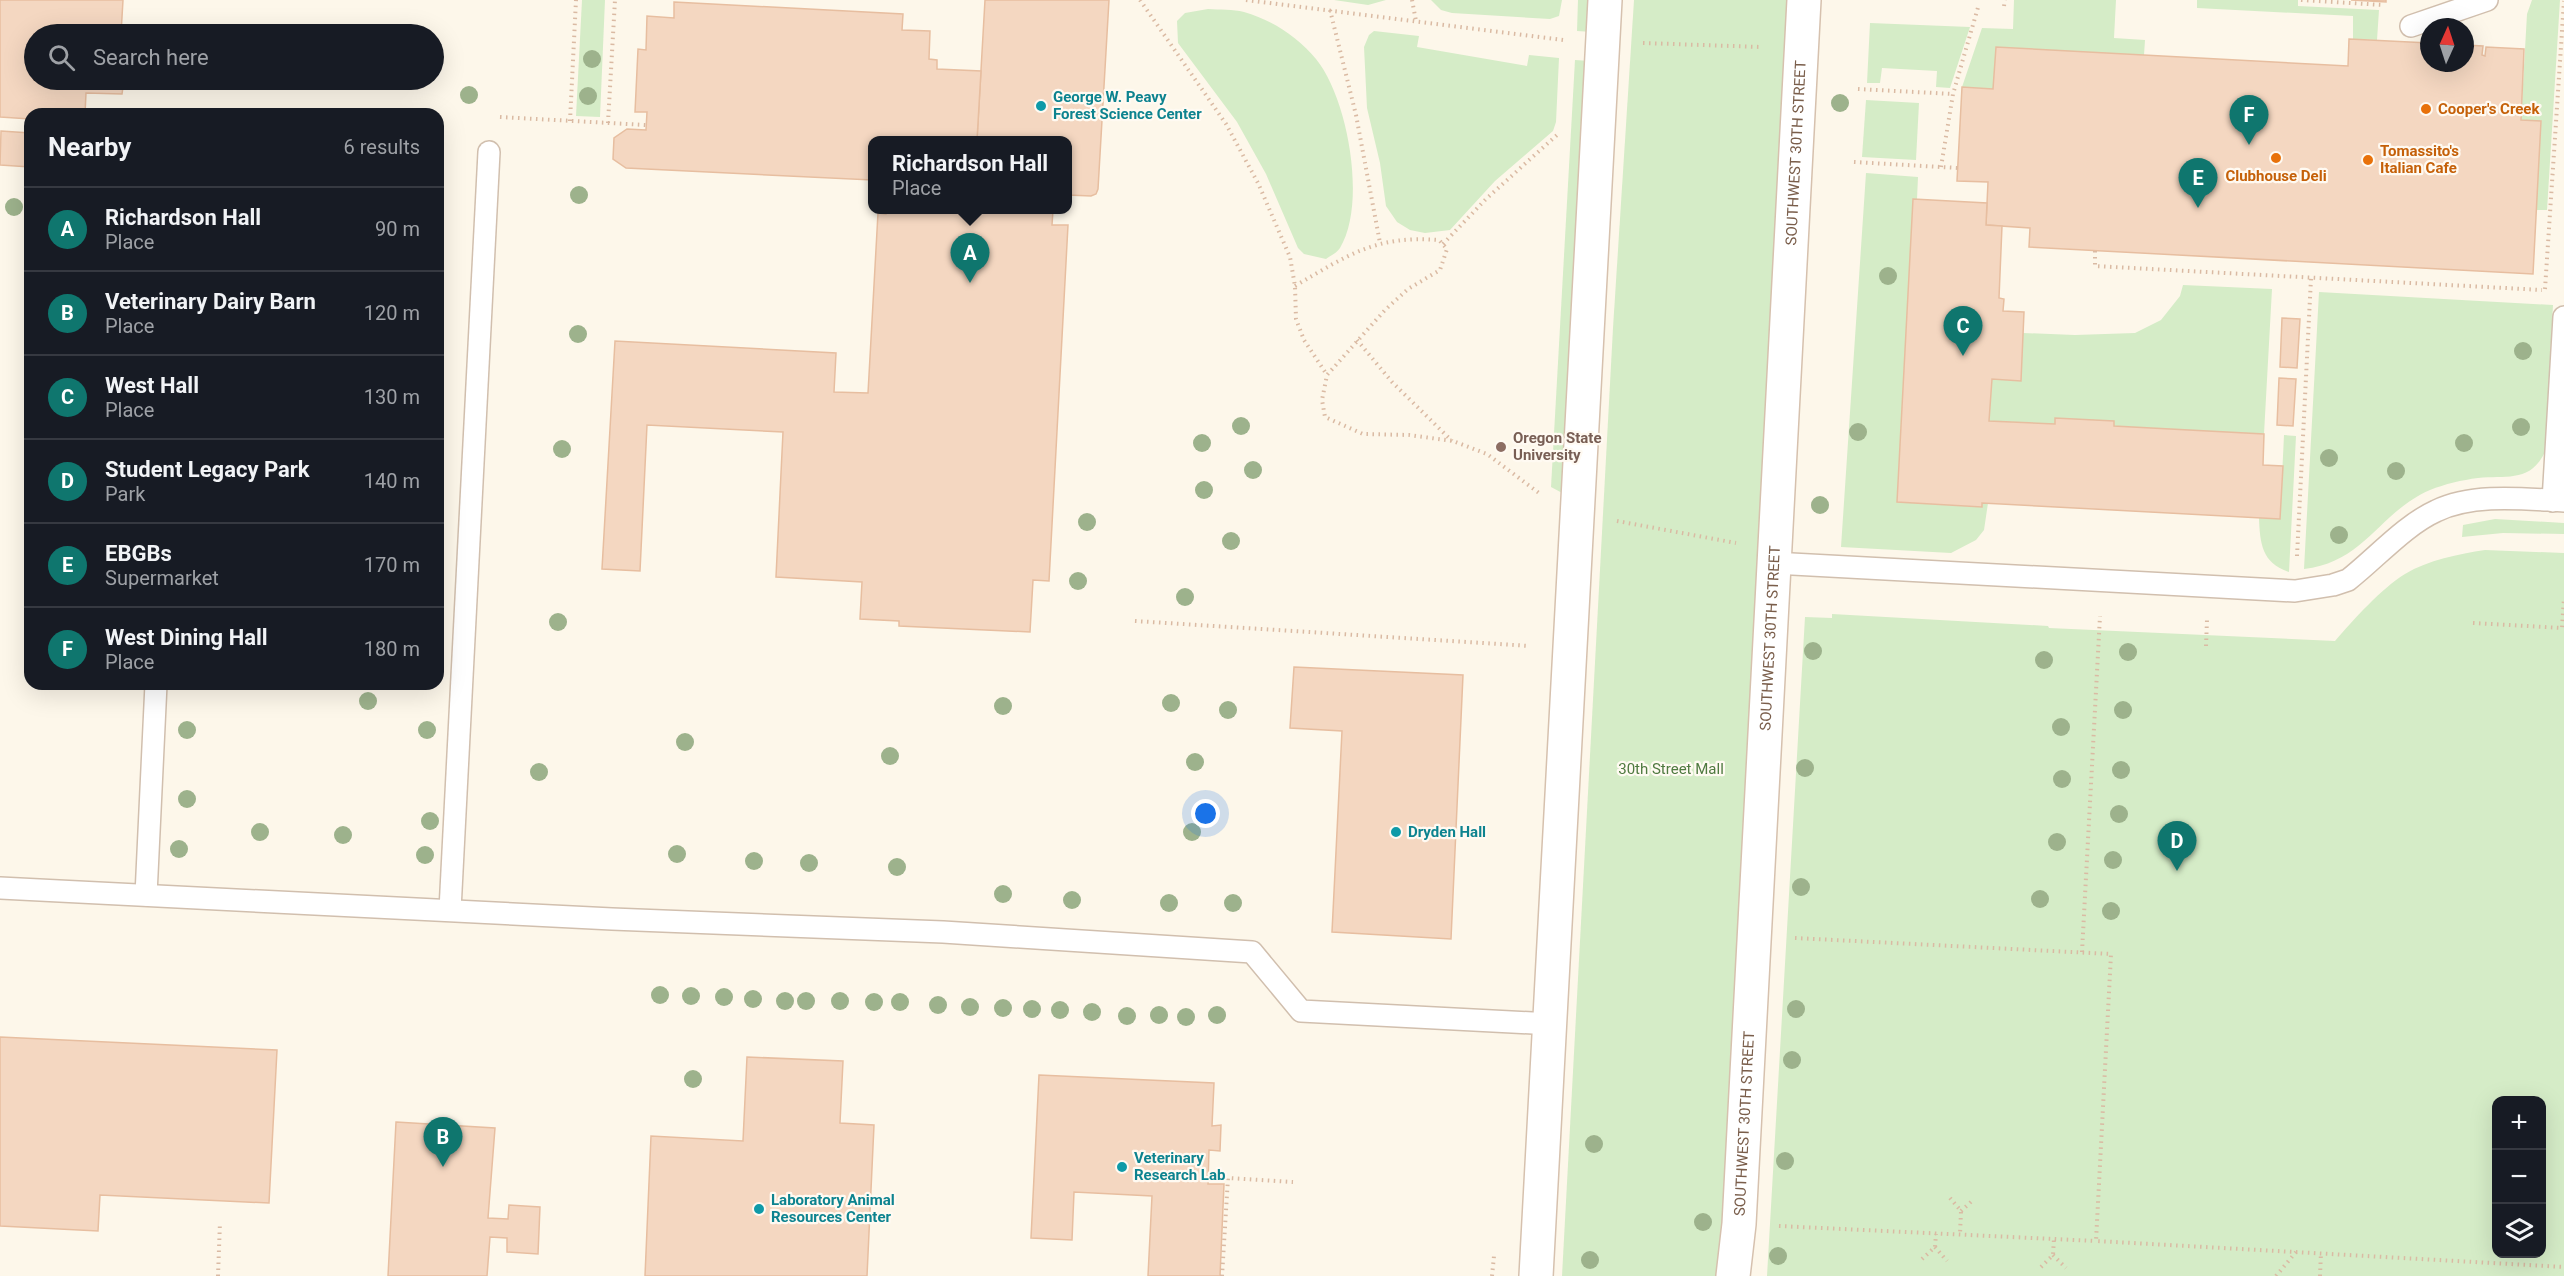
<!DOCTYPE html>
<meta charset="utf-8">
<style>
:root{--surface:#171b24;--page:#242831;--text:#f1f3f6;--muted:#9ea1a6;--line:#363941;--accent:#0f766e}
body{margin:0;font-family:Roboto,sans-serif;background:var(--page);color:var(--text)}
.controls{position:absolute;right:18px;bottom:18px;display:grid;overflow:hidden;border-radius:12px;box-shadow:0 6px 24px #0002}
.controls button{width:54px;height:54px;display:grid;place-items:center;padding:0;border:0;border-bottom:2px solid var(--line);background:var(--surface);color:var(--text);font:30px sans-serif}
.compass{position:absolute;left:2420px;top:18px;width:54px;height:54px;border-radius:50%;background:var(--surface);box-shadow:0 6px 24px #0002;rotate:3deg}
.you{position:absolute;left:1206px;top:814px;width:21px;height:21px;margin:-15px;border:4px solid #fff;border-radius:50%;background:#1a73e8;box-shadow:0 0 0 9px #1a73e833}
.badge{display:grid;place-items:center;width:39px;height:39px;border-radius:50%;background:var(--accent);color:#fff;font-size:20px;font-weight:700}
.pin{position:absolute;translate:-50% -50px;filter:drop-shadow(0 2px 3px #0008)}
.pin::after{content:'';position:absolute;top:32px;width:21px;height:18px;background:inherit;clip-path:polygon(0 0,100% 0,50% 100%)}
.popup{position:absolute;left:868px;top:136px;width:204px;height:78px;box-sizing:border-box;display:grid;place-content:center;border-radius:12px;background:var(--surface);filter:drop-shadow(0 2px 4px #0005);font-size:20px;white-space:nowrap;color:var(--muted)}
.popup b{font-size:22px;color:var(--text)}
.popup::after{content:'';position:absolute;left:50%;top:100%;margin-left:-12px;border:12px solid transparent;border-top-color:var(--surface)}
.list{margin:0;padding:0;list-style:none}
h2{display:flex;justify-content:space-between;align-items:center;height:78px;margin:0;padding:0 24px;font-size:26px}
h2 small{font-size:20px;font-weight:400;color:var(--muted)}
.list li{display:grid;grid-template-columns:39px 1fr auto;gap:18px;align-items:center;box-sizing:border-box;height:84px;padding:0 24px;border-top:2px solid var(--line)}
.list b{display:block;font-size:22px;white-space:nowrap}
.list p{margin:0;font-size:20px;white-space:nowrap;color:var(--muted)}
.list em{font-size:20px;font-style:normal;color:var(--muted)}
.icon{flex:none;width:33px;height:33px;fill:none;stroke:currentColor;stroke-width:2;stroke-linecap:round;stroke-linejoin:round}
.map{position:relative;flex:none;width:2564px;height:1276px;overflow:hidden}
.search{position:absolute;background:var(--surface);box-shadow:0 6px 24px #0002;left:24px;top:24px;width:420px;height:66px;display:flex;align-items:center;gap:15px;box-sizing:border-box;padding:0 21px;border-radius:33px;color:var(--muted);font-size:22px}
.panel{position:absolute;background:var(--surface);box-shadow:0 6px 24px #0002;left:24px;top:108px;width:420px;height:582px;border-radius:18px}
.map>svg:first-child{display:block}
.green{fill:#d5ecc7;fill-rule:evenodd}
.building{fill:#f4d7c1;stroke:#e7bea0;stroke-width:1.5}
.lines{fill:none;stroke-linecap:round;stroke-linejoin:round}
.lane-casing{stroke:#d1bfae;stroke-width:24}
.secondary-casing{stroke:#d6c1ae;stroke-width:36}
.path{stroke:#dabaa3;stroke-width:4;stroke-dasharray:1.5 4.5;stroke-linecap:butt}
.lane{stroke:#fff;stroke-width:21}
.secondary{stroke:#fff;stroke-width:33}
.tree{fill:#9db28c}
.culture-dot{fill:#0f9aa8;stroke:#fffaf2;stroke-width:2}
.food-dot{fill:#e8710a;stroke:#fffaf2;stroke-width:2}
.education-dot{fill:#8d6e63;stroke:#fffaf2;stroke-width:2}
.labels{text-anchor:middle;stroke-width:4.5;stroke-linejoin:round;paint-order:stroke}
.culture-label{font-size:15px;font-weight:bold;fill:#0d838f;stroke:#fffaf2;text-anchor:start}
.food-label{font-size:15px;font-weight:bold;fill:#c56008;stroke:#fffaf2;text-anchor:start}
.street-label{font-size:15px;fill:#7a5e4b;stroke:#fffaf2}
.education-label{font-size:15px;font-weight:bold;fill:#785e54;stroke:#fffaf2;text-anchor:start}
.park-label{font-size:15px;fill:#4f7a40;stroke:#fffaf2}
</style>
<div class="map">
<svg width="2564" height="1276" viewBox="0 0 2564 1276">
<rect width="100%" height="100%" fill="#fdf7ea"/>
<!-- green -->
<g class="green">
<path d="M582,0H605L600,117L576,116Z"/>
<path d="M1334,0H1386L1368,5Z"/>
<path d="M1431,0H1562L1559,16L1550,19L1452,13L1441,10Z"/>
<path d="M1578,0H1594L1592,32L1577,31Z"/>
<path d="M1634,0H1792L1722,1276H1562L1613,328Z"/>
<path d="M2014,0H2116L2114,38L2145,40L2144,55L1993,89L1962,87L1982,28L2013,29Z"/>
<path d="M2197,0H2298V6L2379,10L2377,40L2353,39V16L2197,8Z"/>
<path d="M2532,0H2560L2547,210H2536L2541,121L2521,120L2527,14Z"/>
<path d="M1208,9C1220,10 1233,9 1244,12C1272,20 1298,37 1316,59C1348,98 1367,204 1340,248C1337,253 1330,256 1326,259L1304,254L1298,248L1266,174L1237,122L1178,43L1177,21L1185,13Z"/>
<path d="M1870,23L1970,27L1950,88L1936,87L1937,71L1882,68L1880,83H1867Z"/>
<path d="M1374,31L1419,36L1417,47L1527,66L1529,55L1559,58L1556,122L1553,131L1495,181L1450,230L1425,233L1410,230L1397,222L1386,206L1380,163L1367,108L1364,47L1369,35Z"/>
<path d="M1575,60L1590,61L1566,495L1551,487Z"/>
<path d="M1866,100L1919,103L1916,160L1862,157Z"/>
<path d="M1866,173L1918,177L1917,199H1913L1897,502L1982,507V503H1988L1984,530L1976,540L1951,553L1841,547Z"/>
<path d="M2183,285L2272,289L2264,434L2114,426L2055,418V424L1989,421L1992,379L2020,381L2023,333L2075,335L2135,333L2161,320L2180,296Z"/>
<path d="M2319,292L2553,305L2545,452C2530,483 2507,475 2478,478C2462,480 2445,484 2430,490C2379,512 2365,562 2304,569Z"/>
<path d="M2284,435L2296,436L2289,572C2262,563 2260,544 2259,518L2280,519Z"/>
<path d="M2495,519L2564,523V534L2503,533L2462,537L2463,525Z"/>
<path d="M2485,550L2564,553V1276H1767L1805,617L1832,618V614L2048,626L2049,628L2335,641C2353,620 2382,588 2405,574C2428,560 2459,554 2485,550ZM2542,1100V1254H2496V1100Z"/>
</g>
<!-- building -->
<g class="building">
<path d="M0,0H123L121,34H34V80H124L122,94L86,93L85,114H30V119L0,117Z"/>
<path d="M985,0H1109L1098,189L1096,194L1091,196L1068,195V140H977Z"/>
<path d="M2351,0H2386V2Z"/>
<path d="M674,2L903,14L902,30L930,31L929,59L937,60V69L981,71L977,140H872V180L626,168L613,159L614,138L627,129L646,130L647,112H635L638,49L646,50L647,16L674,18Z"/>
<path d="M2349,39L2429,43V63H2465V45L2483,46L2482,55L2485,56L2486,47L2524,49L2521,120L2541,121L2533,274L2029,247L2030,228L1986,225L1988,182L1957,181L1962,87L1993,89L1996,47L2348,66Z"/>
<path d="M1,131L30,133V167L0,165Z"/>
<path d="M1913,199L1987,203L1986,225L2002,226L1999,298L2004,299L2003,311L2024,312L2021,381L1992,379L1989,421L2055,424V418L2114,421V426L2264,434L2263,465L2283,466L2280,519L1982,503V507L1897,502Z"/>
<path d="M887,210H1053L1052,225H1068L1049,581L1033,580L1030,632L899,626V621L860,619L862,582L776,577L783,432L647,425L640,571L602,569L615,341L836,353L834,392L868,393L878,213L886,214Z"/>
<path d="M2282,318L2300,319L2297,368L2280,367Z"/>
<path d="M2279,378L2296,379L2293,426L2277,425Z"/>
<path d="M1294,667L1463,675L1451,939L1332,932L1342,731L1290,728Z"/>
<path d="M0,1037L277,1050L269,1203L100,1195L98,1231L0,1226Z"/>
<path d="M747,1057L843,1061L840,1123L874,1125L867,1276H645L651,1136L743,1141Z"/>
<path d="M1039,1075L1214,1083L1212,1126L1221,1125L1220,1151L1209,1150L1208,1184H1224L1220,1276H1148L1152,1196L1074,1192L1072,1240L1031,1238Z"/>
<path d="M396,1122L495,1128L488,1218L508,1219L509,1205L540,1207L538,1254L507,1252V1238L490,1237L487,1276H388Z"/>
</g>
<g class="lines">
<!-- lane casing -->
<g class="lane-casing">
<g id="lane">
<path d="M2411,26L2487,0"/>
<path d="M2553,501L2564,317"/>
<path d="M1775,563L2295,591L2333,585L2348,580C2376,558 2405,525 2436,511C2473,493 2524,499 2564,501"/>
<path d="M0,888L612,919L943,932L1252,952L1301,1011L1551,1024"/>
<path d="M146,895L156,684"/>
<path d="M450,910L489,152"/>
</g>
</g>
<!-- secondary casing -->
<g class="secondary-casing">
<g id="secondary">
<path d="M1536,1276L1605,0"/>
<path id="s1" d="M1733,1276L1739,1224L1804,0"/>
</g>
</g>
<!-- path -->
<g class="path">
<path d="M1140,0L1226,124L1258,183L1290,257L1295,286L1296,319L1304,340L1327,375"/>
<path d="M1246,0L1563,40"/>
<path d="M1412,0L1416,21"/>
<path d="M2301,0L2383,5"/>
<path d="M2004,6L2005,0"/>
<path d="M1330,10L1356,115L1380,243"/>
<path d="M1643,43L1761,47"/>
<path d="M1858,89L1953,94"/>
<path d="M500,117L646,125"/>
<path d="M570,121L576,0"/>
<path d="M608,123L615,0"/>
<path d="M1854,162L1958,168"/>
<path d="M1941,167L1953,94L1979,4"/>
<path d="M1443,244L1486,199L1557,135"/>
<path d="M2095,251V266L2542,290"/>
<path d="M1295,286C1348,255 1376,235 1439,240L1447,249L1440,270L1408,289L1385,310L1327,375L1322,400L1325,417L1363,434L1409,435L1453,441L1487,454L1539,493"/>
<path d="M2545,289L2564,1"/>
<path d="M1357,340L1392,382L1452,441"/>
<path d="M1617,521L1736,543"/>
<path d="M2297,556L2311,278"/>
<path d="M1135,621L1530,646"/>
<path d="M2473,623L2562,628L2564,598"/>
<path d="M2206,646L2207,620"/>
<path d="M1795,938L2111,954L2096,1241L2564,1267"/>
<path d="M2082,952L2100,616"/>
<path d="M1950,1198L1961,1211L1960,1234"/>
<path d="M1961,1211L1973,1200"/>
<path d="M1779,1226L2096,1241"/>
<path d="M1935,1247L1947,1261"/>
<path d="M2053,1255L2066,1268"/>
<path d="M1922,1259L1935,1247L1936,1234"/>
<path d="M2041,1267L2053,1255L2054,1238"/>
<path d="M218,1276L220,1222"/>
<path d="M1222,1276L1228,1178L1293,1182"/>
<path d="M1492,1276L1494,1256"/>
<path d="M2276,1276L2296,1252"/>
<path d="M2320,1276L2321,1252"/>
</g>
<!-- lane -->
<use href="#lane" class="lane"/>
<!-- secondary -->
<use href="#secondary" class="secondary"/>
</g>
<!-- trees -->
<g class="tree">
<circle cx="592" cy="59" r="9"/>
<circle cx="469" cy="95" r="9"/>
<circle cx="588" cy="96" r="9"/>
<circle cx="1840" cy="103" r="9"/>
<circle cx="579" cy="195" r="9"/>
<circle cx="14" cy="207" r="9"/>
<circle cx="1888" cy="276" r="9"/>
<circle cx="578" cy="334" r="9"/>
<circle cx="2523" cy="351" r="9"/>
<circle cx="1241" cy="426" r="9"/>
<circle cx="2521" cy="427" r="9"/>
<circle cx="1858" cy="432" r="9"/>
<circle cx="1202" cy="443" r="9"/>
<circle cx="2464" cy="443" r="9"/>
<circle cx="562" cy="449" r="9"/>
<circle cx="2329" cy="458" r="9"/>
<circle cx="1253" cy="470" r="9"/>
<circle cx="2396" cy="471" r="9"/>
<circle cx="1204" cy="490" r="9"/>
<circle cx="1820" cy="505" r="9"/>
<circle cx="1087" cy="522" r="9"/>
<circle cx="2339" cy="535" r="9"/>
<circle cx="1231" cy="541" r="9"/>
<circle cx="1078" cy="581" r="9"/>
<circle cx="1185" cy="597" r="9"/>
<circle cx="558" cy="622" r="9"/>
<circle cx="1813" cy="651" r="9"/>
<circle cx="2128" cy="652" r="9"/>
<circle cx="2044" cy="660" r="9"/>
<circle cx="368" cy="701" r="9"/>
<circle cx="1171" cy="703" r="9"/>
<circle cx="1003" cy="706" r="9"/>
<circle cx="1228" cy="710" r="9"/>
<circle cx="2123" cy="710" r="9"/>
<circle cx="2061" cy="727" r="9"/>
<circle cx="187" cy="730" r="9"/>
<circle cx="427" cy="730" r="9"/>
<circle cx="685" cy="742" r="9"/>
<circle cx="890" cy="756" r="9"/>
<circle cx="1195" cy="762" r="9"/>
<circle cx="1805" cy="768" r="9"/>
<circle cx="2121" cy="770" r="9"/>
<circle cx="539" cy="772" r="9"/>
<circle cx="2062" cy="779" r="9"/>
<circle cx="187" cy="799" r="9"/>
<circle cx="2119" cy="814" r="9"/>
<circle cx="430" cy="821" r="9"/>
<circle cx="260" cy="832" r="9"/>
<circle cx="1192" cy="832" r="9"/>
<circle cx="343" cy="835" r="9"/>
<circle cx="2057" cy="842" r="9"/>
<circle cx="179" cy="849" r="9"/>
<circle cx="677" cy="854" r="9"/>
<circle cx="425" cy="855" r="9"/>
<circle cx="2113" cy="860" r="9"/>
<circle cx="754" cy="861" r="9"/>
<circle cx="809" cy="863" r="9"/>
<circle cx="897" cy="867" r="9"/>
<circle cx="1801" cy="887" r="9"/>
<circle cx="1003" cy="894" r="9"/>
<circle cx="2040" cy="899" r="9"/>
<circle cx="1072" cy="900" r="9"/>
<circle cx="1169" cy="903" r="9"/>
<circle cx="1233" cy="903" r="9"/>
<circle cx="2111" cy="911" r="9"/>
<circle cx="660" cy="995" r="9"/>
<circle cx="691" cy="996" r="9"/>
<circle cx="724" cy="997" r="9"/>
<circle cx="753" cy="999" r="9"/>
<circle cx="785" cy="1001" r="9"/>
<circle cx="806" cy="1001" r="9"/>
<circle cx="840" cy="1001" r="9"/>
<circle cx="874" cy="1002" r="9"/>
<circle cx="900" cy="1002" r="9"/>
<circle cx="938" cy="1005" r="9"/>
<circle cx="970" cy="1007" r="9"/>
<circle cx="1003" cy="1008" r="9"/>
<circle cx="1032" cy="1009" r="9"/>
<circle cx="1796" cy="1009" r="9"/>
<circle cx="1060" cy="1010" r="9"/>
<circle cx="1092" cy="1012" r="9"/>
<circle cx="1159" cy="1015" r="9"/>
<circle cx="1217" cy="1015" r="9"/>
<circle cx="1127" cy="1016" r="9"/>
<circle cx="1186" cy="1017" r="9"/>
<circle cx="1792" cy="1060" r="9"/>
<circle cx="693" cy="1079" r="9"/>
<circle cx="1594" cy="1144" r="9"/>
<circle cx="1785" cy="1161" r="9"/>
<circle cx="1703" cy="1222" r="9"/>
<circle cx="1778" cy="1256" r="9"/>
<circle cx="1590" cy="1260" r="9"/>
</g>
<!-- markers -->
<g class="culture-dot">
<circle cx="1041" cy="106" r="6"/>
<circle cx="1396" cy="832" r="6"/>
<circle cx="1122" cy="1167" r="6"/>
<circle cx="759" cy="1209" r="6"/>
</g>
<g class="food-dot">
<circle cx="2426" cy="109" r="6"/>
<circle cx="2276" cy="158" r="6"/>
<circle cx="2368" cy="160" r="6"/>
</g>
<circle class="education-dot" cx="1501" cy="447" r="6"/>
<g class="labels">
<!-- culture labels -->
<g class="culture-label">
<text x="1053" y="102">George W. Peavy<tspan x="1053" dy="17">Forest Science Center</tspan></text>
<text x="1408" y="837">Dryden Hall</text>
<text x="1134" y="1163">Veterinary<tspan x="1134" dy="17">Research Lab</tspan></text>
<text x="771" y="1205">Laboratory Animal<tspan x="771" dy="17">Resources Center</tspan></text>
</g>
<!-- food labels -->
<g class="food-label">
<text x="2438" y="114">Cooper's Creek</text>
<text x="2380" y="156">Tomassito's<tspan x="2380" dy="17">Italian Cafe</tspan></text>
<text x="2276" y="181" text-anchor="middle">Clubhouse Deli</text>
</g>
<!-- street labels -->
<g class="street-label">
<text dy="5" stroke="none"><textPath href="#s1" startOffset="1125">SOUTHWEST 30TH STREET</textPath></text>
<text dy="5" stroke="none"><textPath href="#s1" startOffset="639">SOUTHWEST 30TH STREET</textPath></text>
<text dy="5" stroke="none"><textPath href="#s1" startOffset="153">SOUTHWEST 30TH STREET</textPath></text>
</g>
<!-- education labels -->
<g class="education-label">
<text x="1513" y="443">Oregon State<tspan x="1513" dy="17">University</tspan></text>
</g>
<!-- park labels -->
<g class="park-label">
<text x="1671" y="774">30th Street Mall</text>
</g>
</g>
</svg>
<div class="controls">
<button>+</button>
<button>−</button>
<button><svg class="icon" aria-label="layers" viewBox="0 0 24 24"><path d="M12 4l9 5-9 5-9-5zM3 14l9 5 9-5"/></svg></button>
</div>
<svg class="compass" viewBox="-18 -18 36 36"><path d="M0-13l5 13h-10z" fill="#e53935"/><path d="M0 13l5-13h-10z" fill="#9ea1a6"/></svg>
<div class="you"></div>
<div class="pin badge" style="left:970px;top:283px">A</div>
<div class="popup"><b>Richardson Hall</b>Place</div>
<div class="pin badge" style="left:443px;top:1167px">B</div>
<div class="pin badge" style="left:1963px;top:356px">C</div>
<div class="pin badge" style="left:2177px;top:871px">D</div>
<div class="pin badge" style="left:2198px;top:208px">E</div>
<div class="pin badge" style="left:2249px;top:145px">F</div>
<div class="search"><svg class="icon" aria-label="search" viewBox="0 0 24 24"><circle cx="10" cy="10" r="6"/><path d="M15 15l6 6"/></svg>Search here</div>
<section class="panel">
<h2>Nearby<small>6 results</small></h2>
<ul class="list">
<li><span class="badge">A</span><div><b>Richardson Hall</b><p>Place</p></div><em>90 m</em></li>
<li><span class="badge">B</span><div><b>Veterinary Dairy Barn</b><p>Place</p></div><em>120 m</em></li>
<li><span class="badge">C</span><div><b>West Hall</b><p>Place</p></div><em>130 m</em></li>
<li><span class="badge">D</span><div><b>Student Legacy Park</b><p>Park</p></div><em>140 m</em></li>
<li><span class="badge">E</span><div><b>EBGBs</b><p>Supermarket</p></div><em>170 m</em></li>
<li><span class="badge">F</span><div><b>West Dining Hall</b><p>Place</p></div><em>180 m</em></li>
</ul>
</section>
</div>
